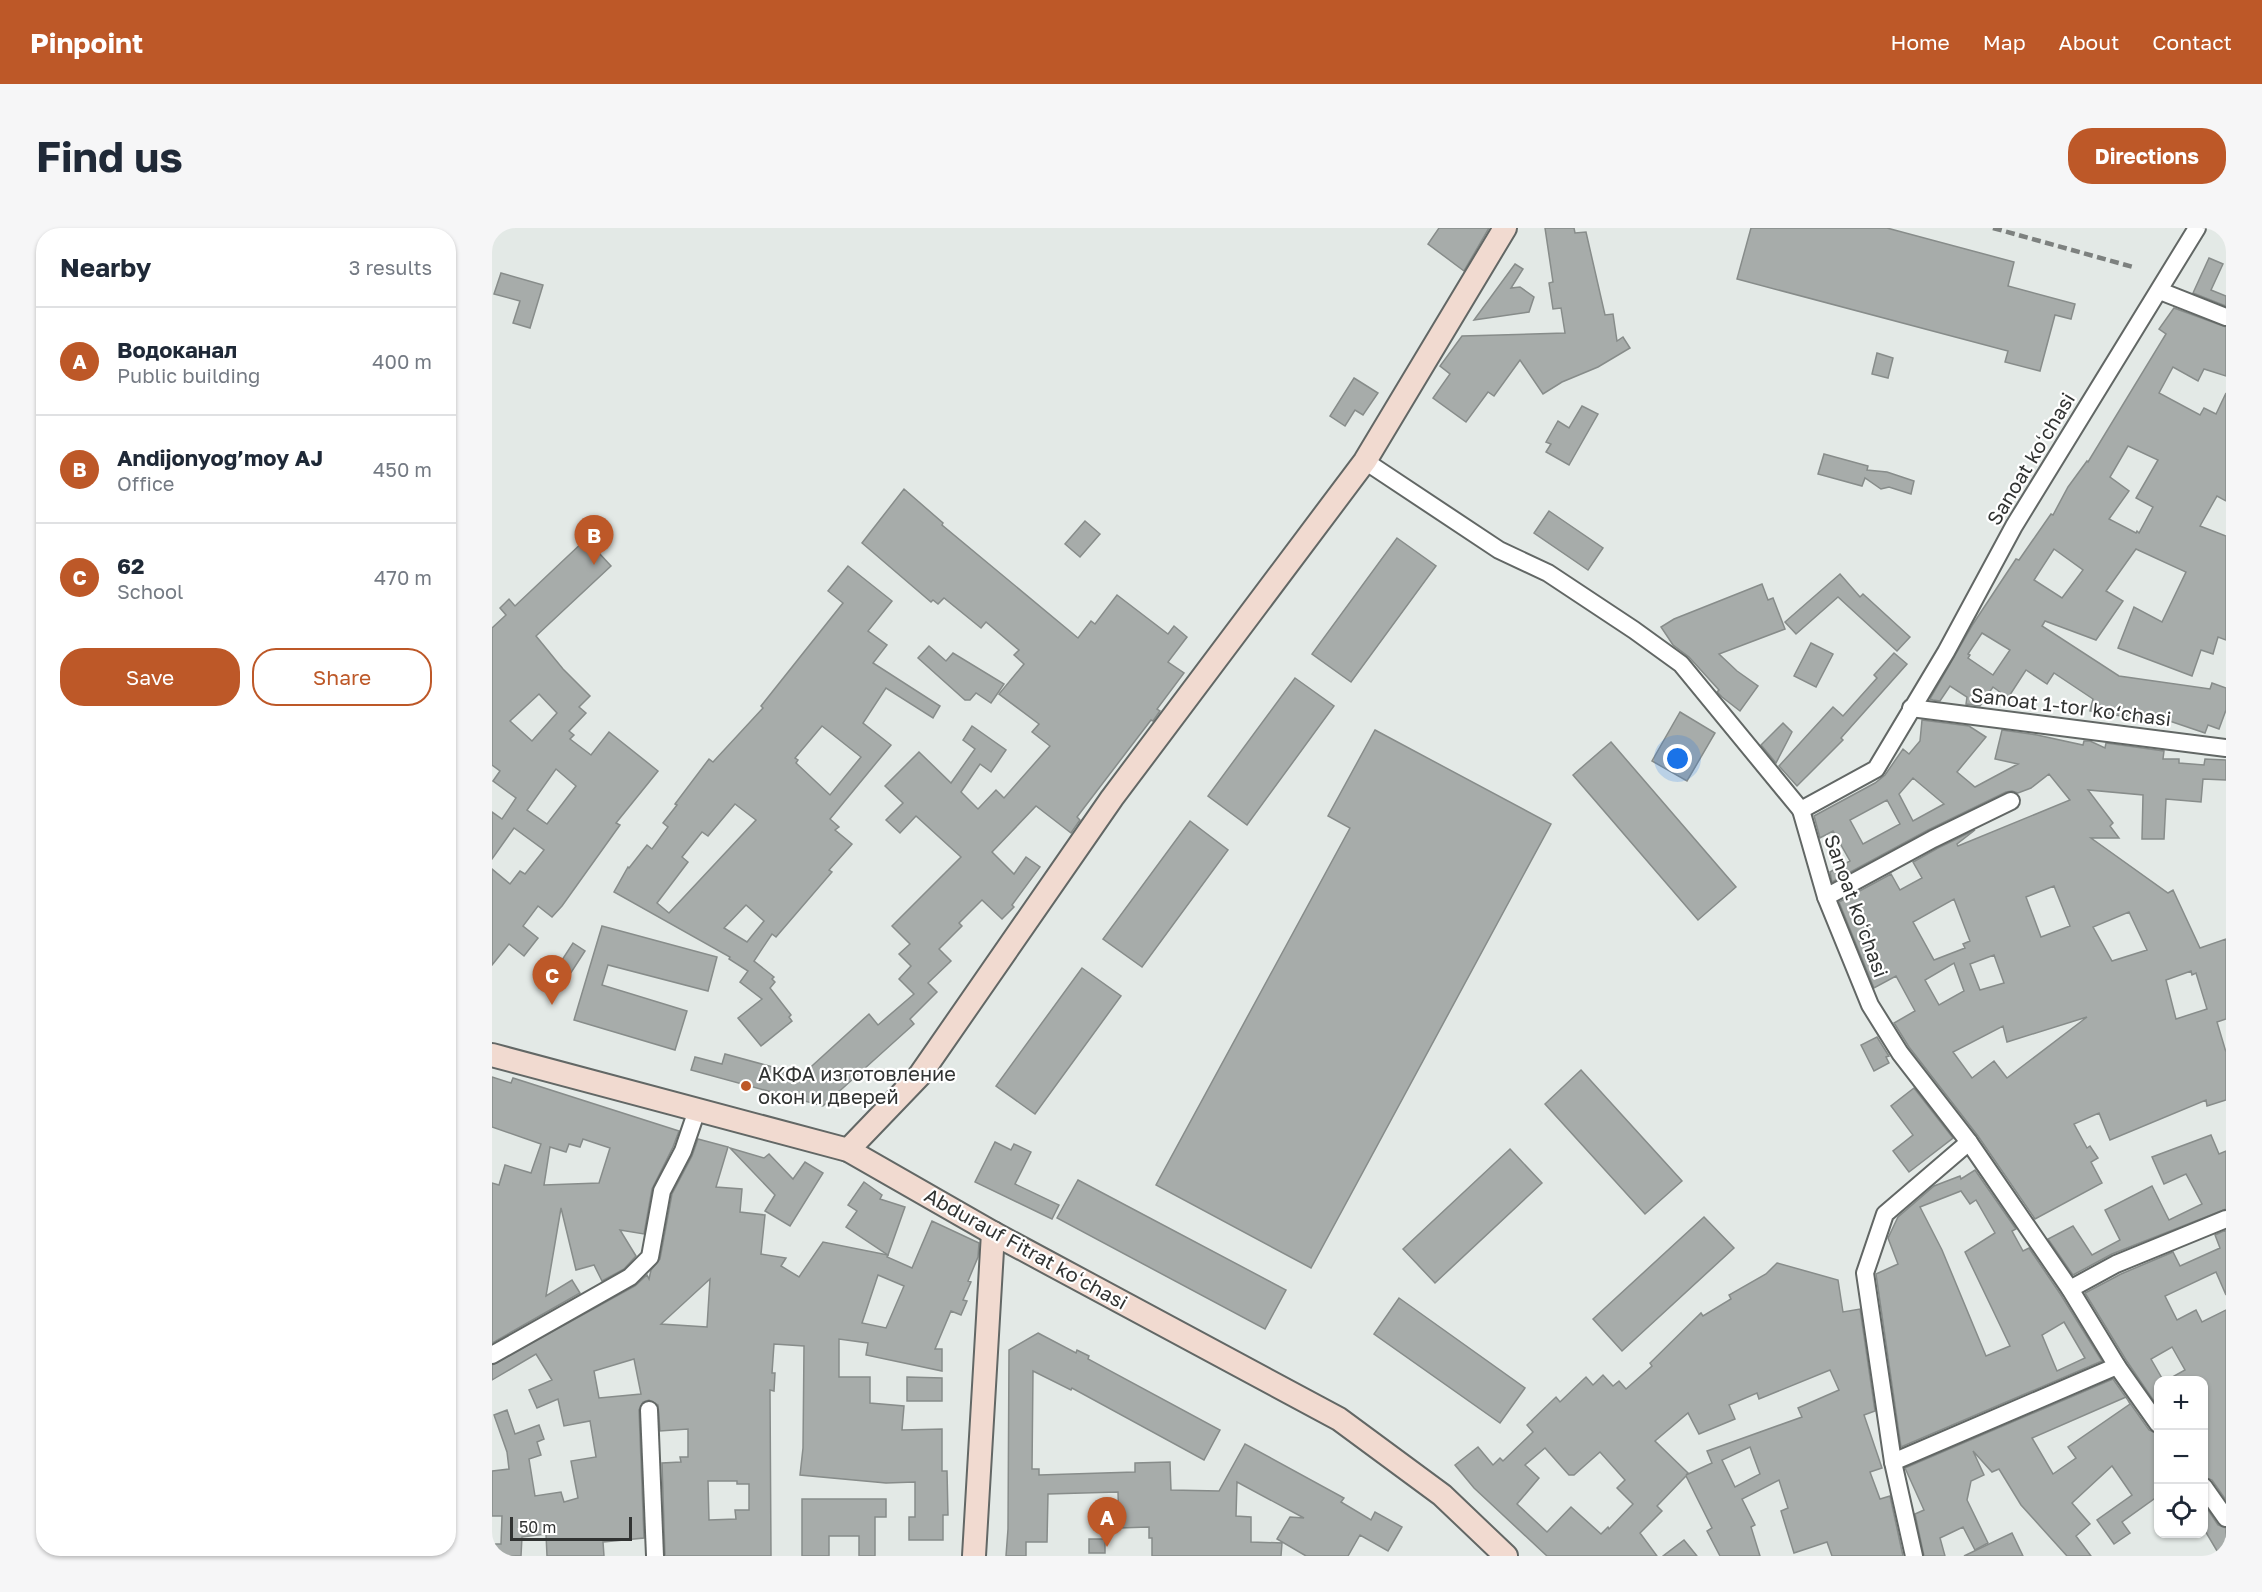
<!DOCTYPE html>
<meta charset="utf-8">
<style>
:root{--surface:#fff;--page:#f6f6f7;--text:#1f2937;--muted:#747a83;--line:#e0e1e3;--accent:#bd5828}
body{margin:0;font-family:"Golos Text",sans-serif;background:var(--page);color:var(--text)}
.controls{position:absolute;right:18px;bottom:18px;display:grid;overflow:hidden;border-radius:12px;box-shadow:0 2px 4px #0004}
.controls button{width:54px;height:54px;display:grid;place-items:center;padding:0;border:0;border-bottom:2px solid var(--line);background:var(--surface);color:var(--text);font:30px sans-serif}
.scale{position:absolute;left:18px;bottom:15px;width:122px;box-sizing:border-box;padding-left:6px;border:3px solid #313332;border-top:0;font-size:16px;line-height:21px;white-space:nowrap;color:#313332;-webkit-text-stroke:4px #fff;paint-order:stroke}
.you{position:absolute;left:1186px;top:531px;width:21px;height:21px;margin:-15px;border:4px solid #fff;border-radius:50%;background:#1a73e8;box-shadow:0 0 0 9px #1a73e833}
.badge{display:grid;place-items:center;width:39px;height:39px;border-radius:50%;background:var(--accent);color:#fff;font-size:20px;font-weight:700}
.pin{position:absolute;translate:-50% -50px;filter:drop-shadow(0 2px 3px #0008)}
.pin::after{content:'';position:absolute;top:32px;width:21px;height:18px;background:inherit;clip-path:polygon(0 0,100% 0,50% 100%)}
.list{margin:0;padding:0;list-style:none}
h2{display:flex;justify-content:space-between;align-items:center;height:78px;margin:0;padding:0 24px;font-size:26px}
h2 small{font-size:20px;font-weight:400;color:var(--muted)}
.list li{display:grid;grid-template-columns:39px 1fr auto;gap:18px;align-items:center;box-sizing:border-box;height:108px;padding:0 24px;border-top:2px solid var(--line)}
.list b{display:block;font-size:22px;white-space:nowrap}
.list p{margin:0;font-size:20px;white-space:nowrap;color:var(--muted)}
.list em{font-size:20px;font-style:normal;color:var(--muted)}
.actions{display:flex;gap:12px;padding:18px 24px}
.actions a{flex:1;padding:14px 0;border:2px solid var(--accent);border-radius:24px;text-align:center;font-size:21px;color:var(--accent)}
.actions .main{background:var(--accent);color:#fff}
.icon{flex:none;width:33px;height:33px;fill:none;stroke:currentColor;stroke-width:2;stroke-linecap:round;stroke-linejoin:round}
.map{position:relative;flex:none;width:1734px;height:1328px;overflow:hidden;border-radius:24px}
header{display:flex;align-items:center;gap:36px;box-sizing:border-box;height:84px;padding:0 30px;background:var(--accent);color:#fff}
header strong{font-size:28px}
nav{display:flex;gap:33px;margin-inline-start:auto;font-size:21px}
.intro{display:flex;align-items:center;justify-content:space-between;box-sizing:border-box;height:144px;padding:0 36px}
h1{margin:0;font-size:42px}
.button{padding:15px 27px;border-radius:24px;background:var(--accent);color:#fff;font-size:21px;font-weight:700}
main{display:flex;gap:36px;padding:0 36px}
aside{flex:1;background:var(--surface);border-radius:24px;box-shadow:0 2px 4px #0004}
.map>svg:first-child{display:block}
.building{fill:#a7acaa;stroke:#878c8a;stroke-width:1.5;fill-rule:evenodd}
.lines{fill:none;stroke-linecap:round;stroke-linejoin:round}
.street-casing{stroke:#626765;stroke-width:20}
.secondary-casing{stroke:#626765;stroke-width:26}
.street{stroke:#fff;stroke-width:16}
.secondary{stroke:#f1dad0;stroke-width:22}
.rail{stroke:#7d817f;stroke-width:4.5;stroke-dasharray:9 4.5;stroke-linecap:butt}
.poi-dot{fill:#bd5828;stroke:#fff;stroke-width:2}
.labels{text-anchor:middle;stroke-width:4.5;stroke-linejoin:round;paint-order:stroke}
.street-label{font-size:20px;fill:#313332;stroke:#fff}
.poi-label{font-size:20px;fill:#313332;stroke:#fff;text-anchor:start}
</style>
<header>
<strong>Pinpoint</strong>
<nav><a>Home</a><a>Map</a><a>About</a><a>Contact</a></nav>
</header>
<div class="intro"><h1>Find us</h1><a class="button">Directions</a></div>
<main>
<aside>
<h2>Nearby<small>3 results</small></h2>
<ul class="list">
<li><span class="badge">A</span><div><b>Водоканал</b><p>Public building</p></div><em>400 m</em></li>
<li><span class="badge">B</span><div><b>Andijonyog’moy AJ</b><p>Office</p></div><em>450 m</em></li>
<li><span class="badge">C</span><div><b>62</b><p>School</p></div><em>470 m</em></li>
</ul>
<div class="actions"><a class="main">Save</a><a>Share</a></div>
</aside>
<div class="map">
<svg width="1734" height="1328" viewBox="0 0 1734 1328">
<rect width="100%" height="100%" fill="#e3e9e6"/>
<!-- building -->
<g class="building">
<path d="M947,0H997L972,43L936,16Z"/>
<path d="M1053,0H1082L1083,5L1094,4L1113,87L1121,86L1125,113L1131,109L1138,120L1106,139L1070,154L1051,166L1028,132L1002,168L996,164L974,194L941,170L958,146L948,138L970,108L1073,105L1069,80L1061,81L1057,55L1061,54Z"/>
<path d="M1259,0H1395L1522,34L1516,58L1583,76L1579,91L1563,87L1548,143L1513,134L1516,123L1245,51Z"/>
<path d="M1717,30L1731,36L1719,62L1734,68V78L1701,65Z"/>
<path d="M1023,36L1031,41L1019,60L1028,59L1042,69L1037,84L982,92Z"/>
<path d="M9,45L51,57L38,100L21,95L28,73L2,66Z"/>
<path d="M1682,80L1734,99V148L1712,141L1706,153L1681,139L1667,165L1708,187L1712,180L1724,186L1734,165V273L1725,268L1708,298L1734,308V412L1726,409L1721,426L1709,422L1700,448L1626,420L1642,379L1670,394L1694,344L1644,321L1614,363L1631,373L1604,412L1553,393L1550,398L1627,448L1718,461L1720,455L1734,460V482L1727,501L1716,497L1713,505L1654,485L1653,492L1598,483L1601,471L1562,445L1555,456L1534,442L1516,470L1501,459L1488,478L1474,476L1475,469L1458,458L1448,473L1441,472L1438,471L1481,396L1524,331L1527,332L1559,286L1561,287L1576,259L1595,233L1596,234L1674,106L1667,101ZM1636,218L1666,232L1644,270L1661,279L1647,305L1645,303L1644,305L1617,291L1637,263L1618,249ZM1562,321L1591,342L1570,370L1542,352ZM1490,405L1518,422L1501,447L1476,430L1478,427L1476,426Z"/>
<path d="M1385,125L1401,130L1396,150L1380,146Z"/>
<path d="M862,150L886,165L871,187L863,182L853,198L838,188Z"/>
<path d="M1090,178L1106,186L1077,237L1054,224L1059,216L1054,214L1066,193L1077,200Z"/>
<path d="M1332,226L1376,238L1375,242L1395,244L1422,253L1419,266L1397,259L1389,261L1373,250L1370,258L1326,246Z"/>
<path d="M412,261L451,295L450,297L586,410L599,393L603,396L625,367L676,406L682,398L695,409L676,434L692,445L665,481L668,483L661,493L659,492L585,589L588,592L579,605L544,578L500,624L522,646L534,629L548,639L520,677L522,679L510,691L490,672L467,695L470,698L447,721L459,733L436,755L445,764L418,791L422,796L331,878L199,842L203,829L230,836L233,826L310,847L377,786L386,797L422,766L407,751L419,738L407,726L418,716L400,698L469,629L424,588L408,605L394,592L411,575L393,558L427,524L459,555L483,521L471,512L480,498L514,522L499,544L488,536L469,564L486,581L504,562L512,570L558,518L540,504L547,496L507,466L532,436L522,427L527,422L494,394L489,400L452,370L446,376L441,372L439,374L370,315Z"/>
<path d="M1057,283L1111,320L1096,342L1042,305Z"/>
<path d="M593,293L608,306L588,329L573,316Z"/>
<path d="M905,310L944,338L859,454L820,426Z"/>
<path d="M94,311L119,338L44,408L71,441L98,468L87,479L94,485L77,503L82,507L78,511L99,527L117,504L166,543L124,595L128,597L70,678L60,689L46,678L31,698L46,710L32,728L17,716L0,737V641L18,656L28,643L33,646L52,622L22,600L0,631V584L10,591L24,570L1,553L8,543L0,537V400L14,387L8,380L17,371L23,378ZM47,466L65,485L40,513L18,493ZM64,541L84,558L55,596L35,582Z"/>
<path d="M356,338L400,373L376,403L395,417L381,435L448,478L441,490L394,460L371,495L399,517L338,591L347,599L343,602L360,616L337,642L340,644L284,709L280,706L262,733L282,749L280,751L283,754L278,760L299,787L297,789L300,793L269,818L246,790L270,771L248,754L256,743L237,731L238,729L122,664L136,639L137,640L155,617L160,621L176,599L171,595L185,577L183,576L217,531L221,534L271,480L269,478L351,375L336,363ZM330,498L369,529L338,567L304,535L306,532L303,530ZM243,576L264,592L177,685L165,675L196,634L190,629L210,604L216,608ZM254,677L272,693L255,714L232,700Z"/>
<path d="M1348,346L1368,369L1371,366L1418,409L1405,423L1346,369L1304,406L1293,394Z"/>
<path d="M1270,356L1276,372L1281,370L1293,401L1227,426L1245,443L1266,458L1248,483L1230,469L1225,464L1227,462L1197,429L1181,417L1169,399L1182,391Z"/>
<path d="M1319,415L1341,426L1324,459L1302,448Z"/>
<path d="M437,418L454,433L461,425L512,456L499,475L484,465L478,472H473L426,430Z"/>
<path d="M1402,425L1415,436L1349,510L1351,512L1305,558L1287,538L1341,479L1351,488L1385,450L1382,447Z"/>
<path d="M803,450L842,478L755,597L716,568Z"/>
<path d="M1188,484L1223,505L1195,553L1160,533Z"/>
<path d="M1430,492L1477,498L1494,509L1465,544L1483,559L1526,536L1503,531L1510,502L1545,507L1591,517L1592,513H1598L1613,520L1614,515L1672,523L1671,531H1687V535L1712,537L1713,531L1734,532V552L1711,551L1709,574L1674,571L1672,611H1650L1651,567L1596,562L1621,595L1618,598L1627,610H1599L1676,665L1681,662L1708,720L1734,711V791L1725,794L1734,824V872L1715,878L1714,872L1618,912L1607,885L1582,896L1595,920L1598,918L1606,930L1599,934L1610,955L1543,991L1486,908L1417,819L1402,795L1423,783L1404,748L1382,760L1347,674L1399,646L1408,662L1430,650L1421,634L1446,620L1483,602L1465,616L1466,618L1578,572L1557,546L1539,560L1526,565L1520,563L1514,564L1436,602L1340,654L1338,644L1358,633L1341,603L1328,610L1322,588L1383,555L1393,547L1411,521L1417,526L1428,513ZM1421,550L1452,576L1421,593L1407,566ZM1395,572L1408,596L1371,616L1358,592ZM1562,658L1578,698L1549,709L1534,669ZM1462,671L1478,713L1471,716L1473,720L1442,732L1421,694ZM1637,684L1655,722L1620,733L1601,699ZM1502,727L1512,755L1488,762L1478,736ZM1462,735L1472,763L1447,777L1433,752ZM1699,743L1700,747L1704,745L1715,781L1684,791L1674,752ZM1595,789L1515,850L1502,833L1480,850L1461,824L1511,798L1515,814Z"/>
<path d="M1291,495L1300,504L1284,535L1269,517Z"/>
<path d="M883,502L1059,596L819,1040L664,957L858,600L836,588Z"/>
<path d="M1119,514L1244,659L1206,692L1081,547Z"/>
<path d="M698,593L736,622L650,739L611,711Z"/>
<path d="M110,698L225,729L216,763L116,737L110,757L195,783L183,822L82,792Z"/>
<path d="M81,715L93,723L71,757L59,749Z"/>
<path d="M590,740L629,768L543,886L504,858Z"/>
<path d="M1385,809L1397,828L1394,829L1397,835L1382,843L1369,817Z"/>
<path d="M1089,842L1190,953L1153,986L1053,876Z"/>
<path d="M0,849L19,855L21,850L187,903L181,919L160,961L152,1006L128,1002L144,1028L132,1041L110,1053L102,1037L84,1042L69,980L54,1068L80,1052L88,1065L0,1115V955L7,957L13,937L39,945L49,916L0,899ZM91,911L118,920L107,955L52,957L58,919L74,924L77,916L88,919Z"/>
<path d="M1422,860L1461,910L1417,944L1401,923L1421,907L1399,878Z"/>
<path d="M1719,907L1727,926L1734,923V981L1620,1026L1581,1047L1556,1011L1581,998L1600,1027L1628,1012L1613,982L1660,958L1677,992L1710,976L1694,946L1672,956L1660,929Z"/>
<path d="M206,911L236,919L224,959L250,961L248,984L273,987L269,1026L294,1030L289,1038L307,1049L331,1014L396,1027L395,1029L420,1040L440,993L487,1015L486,1029L476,1053L479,1054L471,1072L475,1073L469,1087L459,1083L443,1121H450V1143L374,1127L376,1115L347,1111V1149H378V1175L412,1178L410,1202L450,1201V1243H455L456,1287H451V1312H417V1289H423V1254L394,1255L308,1247L311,1220L312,1118L282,1116L280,1145H283L282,1163L278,1162L279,1328H173L170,1235L189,1234L188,1229H196V1201L168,1203L166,1177L157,1172L151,1174L147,1182L152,1310L111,1314L112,1328H55L54,1306L30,1309L29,1328H0V1316H9L10,1288H0V1243L17,1241L15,1224L2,1187L15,1182L23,1206L47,1197L52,1211L45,1214L49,1227L37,1231L43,1268L69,1264L72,1274L86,1270L79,1233L104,1229L98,1193L72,1198L66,1171L45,1180L37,1162L60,1152L44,1126L0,1152V1137L143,1058L155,1047L157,1051L159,1042L168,1031L180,966L200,928ZM386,1047L412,1058L394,1100L370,1095ZM218,1051L215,1099L169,1096ZM142,1131L149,1166L107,1170L102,1143ZM216,1253H245V1256H257V1282H243L244,1291L217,1292Z"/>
<path d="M503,914L519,922L522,916L539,924L523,956L567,977L560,991L483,954Z"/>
<path d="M238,920L272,930L277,926L301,951L313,934L331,945L298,998L273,983L283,967Z"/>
<path d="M1018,921L1050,955L943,1055L911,1021Z"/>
<path d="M1483,942L1524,1001L1520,1003L1531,1023L1537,1020L1569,1067L1610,1133L1409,1219L1384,1046L1406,1036L1396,1010L1406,989L1442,958L1468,948L1469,951ZM1469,963L1478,976L1484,972L1503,1005L1473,1024L1518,1118L1494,1128L1450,1022L1428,979ZM1572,1094L1593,1130L1565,1143L1550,1107Z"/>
<path d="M586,952L794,1062L773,1101L565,990Z"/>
<path d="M372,954L390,967L388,971L413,979L396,1027L354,999L365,983L356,977Z"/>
<path d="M1212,989L1242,1020L1130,1123L1101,1091Z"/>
<path d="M1734,1002V1067L1724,1044L1673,1068L1685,1092L1704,1082L1710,1094L1734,1082V1272L1720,1252L1712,1249V1152H1675L1693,1142L1680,1119L1659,1131L1671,1152H1666V1179L1634,1132L1593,1065L1629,1046L1681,1024L1688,1038L1728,1020L1723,1007Z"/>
<path d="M1285,1035L1346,1052L1351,1084L1368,1081L1383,1183L1372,1187L1390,1240L1378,1244L1388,1271L1398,1268L1411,1328H1340L1335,1314L1302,1325L1289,1283L1296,1280L1287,1252L1250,1271L1263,1297L1259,1299L1268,1328H1228L1215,1303L1220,1300L1194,1248L1165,1278L1170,1283L1148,1305L1165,1328H1055L982,1260L963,1237L986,1219L1001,1237L1008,1230L1011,1233L1041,1204L1035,1197L1064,1169L1068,1174L1094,1149L1101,1157L1111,1147L1121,1158L1127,1153L1134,1161L1160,1138L1158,1135L1209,1085L1211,1088L1239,1071L1237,1067L1274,1046ZM1338,1142L1347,1162L1306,1180L1310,1189L1215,1223L1220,1235L1194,1247L1196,1245L1163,1213L1196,1185L1207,1206L1243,1191L1237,1177L1265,1165L1267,1171ZM1258,1219L1268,1246L1243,1259L1230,1232ZM1053,1220L1077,1247H1082L1108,1224L1133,1252L1125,1260L1141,1276L1117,1301L1116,1299L1109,1306L1079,1279L1055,1304L1025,1276L1047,1250L1033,1237Z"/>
<path d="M907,1070L1033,1160L1008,1195L882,1106Z"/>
<path d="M546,1105L584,1125L585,1122L597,1128L596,1131L728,1202L712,1232L580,1160L579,1162L541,1143L540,1241H547V1247L643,1244V1235L678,1234L679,1262L727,1263L753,1216L852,1270L849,1274L879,1292L883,1284L910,1299L896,1323L868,1307L856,1328H814L785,1311L798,1289L812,1290L745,1254L744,1288L759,1289V1314L790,1315L789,1328H660V1310H657V1299L627,1300L626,1264L556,1266L555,1314H534V1328H514L516,1301L517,1122Z"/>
<path d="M415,1149L450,1150V1173H415Z"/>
<path d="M1621,1151L1657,1202L1666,1206V1268L1630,1294L1638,1305L1622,1316L1605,1292L1640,1267L1620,1238L1580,1275L1598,1296L1584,1308L1599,1328H1575L1529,1277L1507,1241L1500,1244L1481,1223L1492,1247L1479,1253L1475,1272L1496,1315L1483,1322L1471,1299L1448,1310L1453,1328H1432L1423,1286L1432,1282L1413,1240ZM1634,1169L1638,1176L1576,1219L1584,1230L1561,1246L1540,1210Z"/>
<path d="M310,1271H394V1289H383V1328H367V1308H337V1328H310Z"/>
<path d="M1712,1276L1726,1297L1734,1300V1328H1728L1712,1301Z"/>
<path d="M1520,1305L1531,1328H1472Z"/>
<rect x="597" y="1311" width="16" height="14"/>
<path d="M1192,1312L1205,1328H1171Z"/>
</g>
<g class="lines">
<!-- street casing -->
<g class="street-casing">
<g id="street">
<path d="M1668,63L1734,89"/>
<path d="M873,233L1007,322L1056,345L1142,402L1189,436L1309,582"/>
<path d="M1419,480L1734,520"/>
<path d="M1334,669L1441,611L1519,573"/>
<path d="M1578,1061L1624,1036L1734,991"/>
<path d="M0,1127L138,1049L158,1029L170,963L191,923L205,882"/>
<path d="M157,1182L163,1328"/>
<path d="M1666,1196L1625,1138L1578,1061L1477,914L1408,825L1378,777L1334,669L1309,582L1384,541L1454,424L1522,298L1705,0"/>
<path d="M1401,1234L1625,1138"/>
<path d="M1712,1259L1734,1290"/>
<path d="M1422,1328L1401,1234L1373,1045L1393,986L1477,914"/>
</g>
</g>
<!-- secondary casing -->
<g class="secondary-casing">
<g id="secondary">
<path d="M0,827L356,922L501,1005L847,1191L950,1267L1014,1328"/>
<path d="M356,922L428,847L620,570L873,233L1013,0"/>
<path d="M482,1328L501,1005"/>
</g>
</g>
<!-- street -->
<use href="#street" class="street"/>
<!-- secondary -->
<use href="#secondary" class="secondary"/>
<!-- rail -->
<path class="rail" d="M1501,0L1641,39"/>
</g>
<!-- markers -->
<circle class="poi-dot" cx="254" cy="858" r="6"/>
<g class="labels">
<!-- street labels -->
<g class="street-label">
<text transform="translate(1539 231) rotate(-59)" y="7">Sanoat koʻchasi</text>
<text transform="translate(1579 479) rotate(7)" y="7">Sanoat 1-tor ko‘chasi</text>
<text transform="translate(1364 678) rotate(70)" y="7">Sanoat koʻchasi</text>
<text transform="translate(534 1021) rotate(29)" y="7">Abdurauf Fitrat koʻchasi</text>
</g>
<!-- poi labels -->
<g class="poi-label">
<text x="266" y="853">АКФА изготовление<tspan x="266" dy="23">окон и дверей</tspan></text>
</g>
</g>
</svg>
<div class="controls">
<button>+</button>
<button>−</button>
<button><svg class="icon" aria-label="locate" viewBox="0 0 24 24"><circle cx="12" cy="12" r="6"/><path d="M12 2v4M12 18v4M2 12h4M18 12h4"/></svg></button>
</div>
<div class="scale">50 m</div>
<div class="you"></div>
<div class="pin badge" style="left:615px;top:1319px">A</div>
<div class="pin badge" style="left:102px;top:337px">B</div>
<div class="pin badge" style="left:60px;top:777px">C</div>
</div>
</main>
